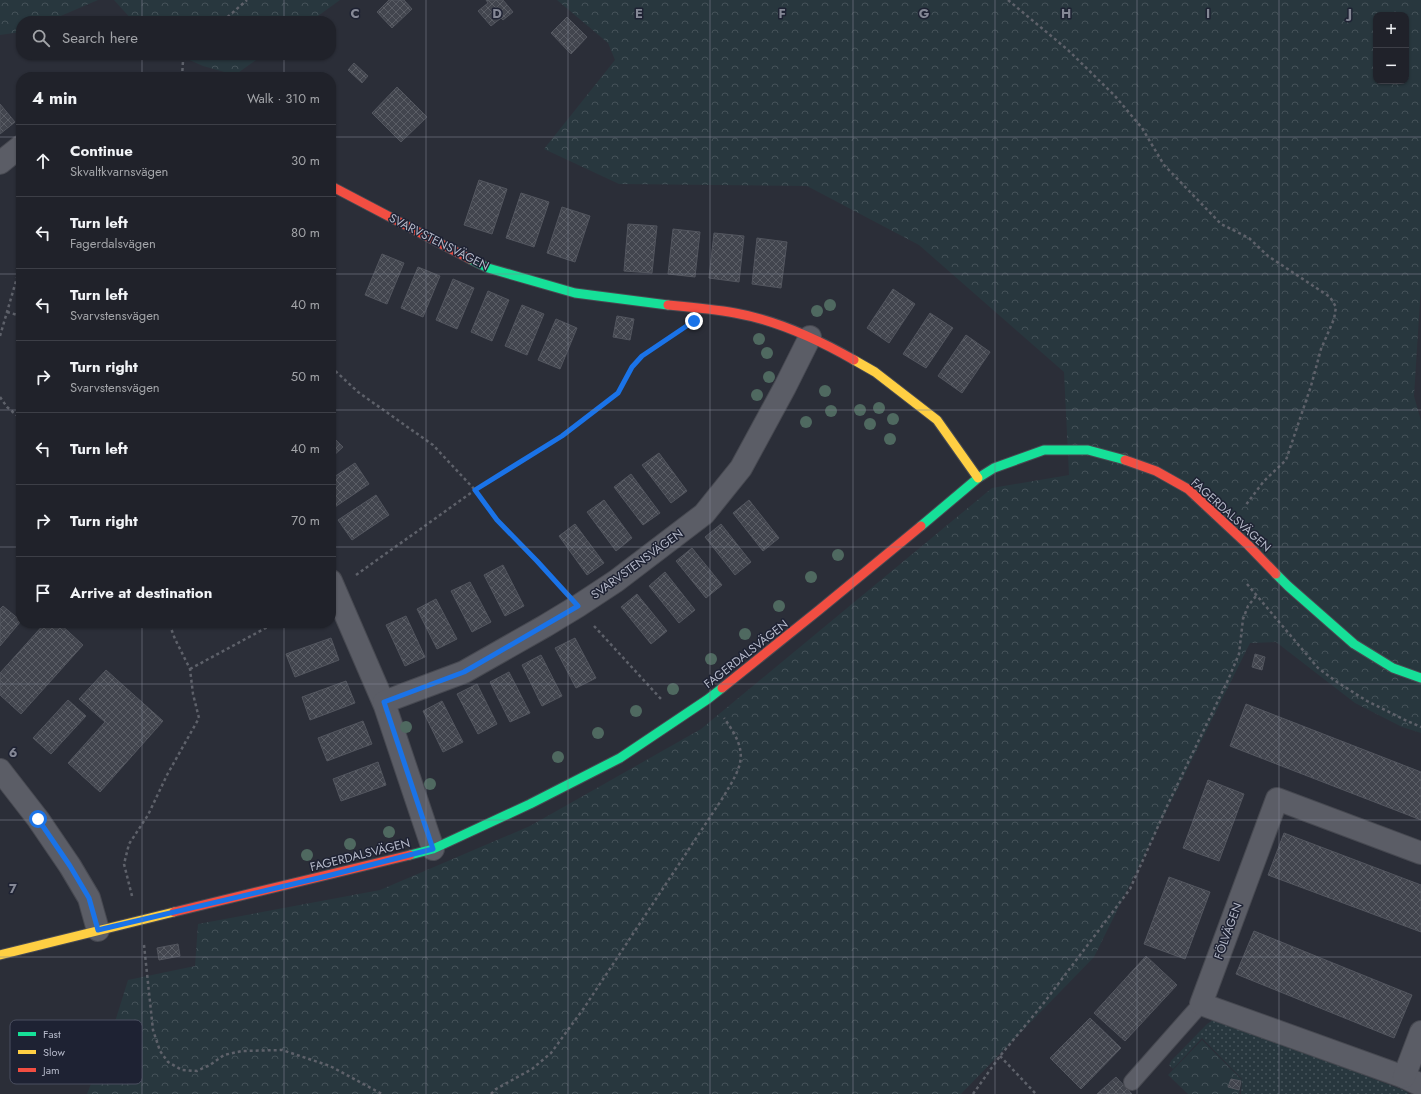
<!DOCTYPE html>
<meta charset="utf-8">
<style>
:root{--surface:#20222a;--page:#2d2f36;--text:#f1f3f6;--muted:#a2a4a8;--line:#3d3f47}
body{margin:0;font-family:Jost,sans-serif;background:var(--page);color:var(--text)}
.controls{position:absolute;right:12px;top:12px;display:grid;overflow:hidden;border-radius:8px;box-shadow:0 1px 3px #0004}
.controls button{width:36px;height:36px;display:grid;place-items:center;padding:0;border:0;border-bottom:1px solid var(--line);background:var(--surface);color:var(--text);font:20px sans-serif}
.stop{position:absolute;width:12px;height:12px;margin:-9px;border:3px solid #1a73e8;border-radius:50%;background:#fff}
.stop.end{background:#1a73e8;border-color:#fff;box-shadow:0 1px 4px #0008}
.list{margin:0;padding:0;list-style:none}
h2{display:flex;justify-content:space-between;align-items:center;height:52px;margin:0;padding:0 16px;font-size:17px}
h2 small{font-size:13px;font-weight:400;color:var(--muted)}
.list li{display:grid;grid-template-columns:26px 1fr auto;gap:12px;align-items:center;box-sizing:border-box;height:72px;padding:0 16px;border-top:1px solid var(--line)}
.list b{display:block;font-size:15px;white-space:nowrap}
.list p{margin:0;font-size:13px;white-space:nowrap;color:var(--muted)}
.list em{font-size:13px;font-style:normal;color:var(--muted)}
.icon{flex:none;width:22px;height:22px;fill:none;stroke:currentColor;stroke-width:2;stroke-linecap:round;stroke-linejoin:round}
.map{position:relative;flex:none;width:1421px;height:1094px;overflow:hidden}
.search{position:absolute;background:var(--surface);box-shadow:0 1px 3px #0004;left:16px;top:16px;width:320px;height:44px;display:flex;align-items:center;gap:10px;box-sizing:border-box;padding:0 14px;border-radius:16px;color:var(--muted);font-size:15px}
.panel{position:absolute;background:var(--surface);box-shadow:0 1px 3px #0004;left:16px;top:72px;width:320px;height:556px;border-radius:16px}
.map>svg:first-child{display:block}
.grass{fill:url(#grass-dots)}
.forest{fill:url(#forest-crowns);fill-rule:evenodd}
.building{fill:url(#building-cross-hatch);stroke:#53565f}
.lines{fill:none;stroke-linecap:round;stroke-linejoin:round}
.lane-casing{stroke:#474951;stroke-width:18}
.street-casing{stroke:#474951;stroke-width:24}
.fast-casing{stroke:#474951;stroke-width:11}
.slow-casing{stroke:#474951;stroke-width:11}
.jam-casing{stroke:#474951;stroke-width:11}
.path{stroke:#5e616a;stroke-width:2.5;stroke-dasharray:3 3;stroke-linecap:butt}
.lane{stroke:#5b5d66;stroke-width:16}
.street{stroke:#5b5d66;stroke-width:22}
.fast{stroke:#16e098;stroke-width:9}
.slow{stroke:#ffcf43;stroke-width:9}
.jam{stroke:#f24e42;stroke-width:9}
.tree{fill:#4f6960}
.route{stroke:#1a73e8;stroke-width:5}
.grid{fill:none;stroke:#858896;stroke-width:1;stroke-opacity:0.55}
.labels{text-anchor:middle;stroke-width:3;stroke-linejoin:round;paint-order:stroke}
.street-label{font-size:12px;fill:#b5b9c9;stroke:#1e2233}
.key{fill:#1e2233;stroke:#4b4f60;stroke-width:1}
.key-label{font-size:11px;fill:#b5b9c9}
.grid-label{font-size:13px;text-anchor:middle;font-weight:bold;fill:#858896;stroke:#1e2233;stroke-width:3;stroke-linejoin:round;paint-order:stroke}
</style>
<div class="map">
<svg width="1421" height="1094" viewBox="0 0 1421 1094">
<defs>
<pattern id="grass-dots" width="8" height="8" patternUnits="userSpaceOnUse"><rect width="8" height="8" fill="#28373e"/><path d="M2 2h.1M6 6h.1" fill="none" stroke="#455259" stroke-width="1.8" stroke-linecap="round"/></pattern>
<pattern id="forest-crowns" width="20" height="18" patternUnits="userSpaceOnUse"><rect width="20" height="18" fill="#28373e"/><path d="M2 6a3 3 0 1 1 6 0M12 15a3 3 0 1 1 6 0" fill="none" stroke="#455259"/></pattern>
<pattern id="building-cross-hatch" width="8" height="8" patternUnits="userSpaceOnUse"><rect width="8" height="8" fill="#42454e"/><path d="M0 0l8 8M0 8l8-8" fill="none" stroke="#5b5e66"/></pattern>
</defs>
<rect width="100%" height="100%" fill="#2b2e38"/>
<!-- grass -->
<path class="grass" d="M1216,1018L1408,1092V1094H1241L1242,1079L1202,1038L1173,1069L1169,1065L1171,1061L1207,1024Z"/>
<!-- forest -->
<g class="forest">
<path d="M0,0H98L49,21H21V32L0,35Z"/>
<path d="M114,0H340L311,21H133Z"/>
<path d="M557,0H1421V285L1414,396L1421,421V733L1402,727L1355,703L1276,642L1250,643L1094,957L961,1094H87L114,1025L128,980L195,966L198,924L380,890L530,826L701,729L992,488L1069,475L1064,372L919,245L807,186L619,184L544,149L615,60L608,43ZM1376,15H1406V81H1376Z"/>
<path d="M178,55H263L235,75L203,66Z"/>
<path d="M1202,1040L1242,1080L1239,1094H1188L1168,1075Z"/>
</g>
<!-- building -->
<g class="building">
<path d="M389,0H404L412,9L392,28L377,12Z"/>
<path d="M503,0L513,12L503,20L501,18L491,26L478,11L488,3L486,0Z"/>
<path d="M567,17L587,37L571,54L551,33Z"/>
<path d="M354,63L368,76L362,83L348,70Z"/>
<path d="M397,87L427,117L401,142L372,113Z"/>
<path d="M0,104L15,122L0,134Z"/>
<path d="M479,180L507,189L492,234L464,225Z"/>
<path d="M521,193L549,202L534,247L506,238Z"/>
<path d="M562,207L590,216L575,262L547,253Z"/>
<path d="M628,224L657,226L652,273L624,271Z"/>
<path d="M673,229L700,232L695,277L668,274Z"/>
<path d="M714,233L744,236L739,282L709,278Z"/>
<path d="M757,238L787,242L781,288L752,284Z"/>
<path d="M382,254L404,263L387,304L365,295Z"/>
<path d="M418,267L440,276L423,317L401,308Z"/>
<path d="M453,279L474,288L457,329L436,320Z"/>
<path d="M893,289L915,304L889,343L867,328Z"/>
<path d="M488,291L509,300L492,341L471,332Z"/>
<path d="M522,305L544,314L527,355L505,346Z"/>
<path d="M930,313L953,328L926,368L903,354Z"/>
<path d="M617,316L634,319L630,340L613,337Z"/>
<path d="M556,319L577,328L560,369L538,360Z"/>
<path d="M966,335L990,352L962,393L938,376Z"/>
<path d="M331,435L343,447L331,458Z"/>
<path d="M659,453L687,491L671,503L642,465Z"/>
<path d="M355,463L369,484L332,509L331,479Z"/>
<path d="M631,474L660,513L643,525L614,487Z"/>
<path d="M376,495L389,515L352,540L338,520Z"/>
<path d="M604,500L632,538L616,551L587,512Z"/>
<path d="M749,500L779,538L763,551L733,513Z"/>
<path d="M575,524L604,563L587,575L559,536Z"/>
<path d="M721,524L751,562L735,575L705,537Z"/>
<path d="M692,548L722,585L706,598L676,561Z"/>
<path d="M503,565L524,606L505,616L484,575Z"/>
<path d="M665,572L695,610L679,623L649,586Z"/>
<path d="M470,582L491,622L472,632L451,591Z"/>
<path d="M637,594L667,631L651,644L621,607Z"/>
<path d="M436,599L457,639L437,649L417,609Z"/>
<path d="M3,606L21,621L0,646V609Z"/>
<path d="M406,616L425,657L405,666L386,625Z"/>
<path d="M45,623H59L83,645L21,714L0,695V673Z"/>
<path d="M331,638L339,660L295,677L286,654Z"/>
<path d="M575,638L596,678L576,688L555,648Z"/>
<path d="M1255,654L1265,657L1262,670L1252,667Z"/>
<path d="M541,655L562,696L542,706L522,665Z"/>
<path d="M106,670L163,721L100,792L68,763L105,722L79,699Z"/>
<path d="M509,672L530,713L510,722L490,682Z"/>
<path d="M346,681L355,703L310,720L302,697Z"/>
<path d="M477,684L497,724L478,734L457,694Z"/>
<path d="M68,700L86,716L51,754L33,738Z"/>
<path d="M442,701L463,742L443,752L423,711Z"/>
<path d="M1246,704L1421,772V820L1230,746Z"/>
<path d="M363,721L372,744L327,761L318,738Z"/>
<path d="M378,762L386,785L341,801L333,779Z"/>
<path d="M1208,780L1244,794L1219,861L1183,848Z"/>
<path d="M1284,833L1421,885V932L1268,875Z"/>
<path d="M1169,877L1210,892L1185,959L1144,944Z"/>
<path d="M1254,931L1412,995L1394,1038L1236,974Z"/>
<path d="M178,944L180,956L159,960L157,948Z"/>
<path d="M1146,956L1177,985L1125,1041L1094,1013Z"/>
<path d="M1090,1018L1121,1048L1081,1089L1050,1058Z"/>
<path d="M1116,1077L1132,1094H1097Z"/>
<path d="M1231,1079L1241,1081L1239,1090L1228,1087Z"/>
</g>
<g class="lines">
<!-- lane casing -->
<g class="lane-casing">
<path id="lane" d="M1132,1082L1201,1004"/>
</g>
<!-- street casing -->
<g class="street-casing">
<g id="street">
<path d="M0,163L21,146"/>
<path d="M331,581L385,706L433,849"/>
<path d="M384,702L464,672L545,626L578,606L616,581L704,514L741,468L785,387L810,337"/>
<path d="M0,770L38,819L70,866L89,898L98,930"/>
<path d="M1421,853L1277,799L1201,1004L1404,1077L1421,1085"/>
<path d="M1404,1077L1421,1032"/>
</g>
</g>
<!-- fast casing -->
<g class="fast-casing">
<g id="fast">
<path d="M470,259L488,268L575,293L668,305"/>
<path d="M921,526L978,478L994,468L1044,450H1088L1125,460"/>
<path d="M1276,574L1288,586L1354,644L1393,668L1421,678"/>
<path d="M410,855L433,849L530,804L620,758L708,699L722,688"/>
</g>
</g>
<!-- slow casing -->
<g class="slow-casing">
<g id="slow">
<path d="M854,360L875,372L937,420L978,478"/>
<path d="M0,955L174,912"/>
</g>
</g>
<!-- jam casing -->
<g class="jam-casing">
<g id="jam">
<path d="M331,186L470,259"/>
<path d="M668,305C690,307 713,309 735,313C775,320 819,340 854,360"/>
<path d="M1125,460L1156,471L1188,489L1248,545L1276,574"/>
<path d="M722,688L819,610L921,526"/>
<path d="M174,912L410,855"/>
</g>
</g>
<!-- path -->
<g class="path">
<path d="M1008,0L1068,50L1115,96L1142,128L1164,165L1221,224L1249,238L1268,256L1330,297L1336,307L1334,319L1321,349L1311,386L1286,460L1264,481L1245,506"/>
<path d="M223,21L247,0"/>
<path d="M182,77L183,61L188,55"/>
<path d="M7,312L21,316"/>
<path d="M0,336L21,264"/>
<path d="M331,367L358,392L433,445L475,490L497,520L561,587"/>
<path d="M0,397L7,407L21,419"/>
<path d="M356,575L475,490L562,436L618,393L632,367L642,356L676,333"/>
<path d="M1247,584L1318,668L1337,682L1367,701L1405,720L1421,727"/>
<path d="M594,626L661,699"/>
<path d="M190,669L275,623"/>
<path d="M132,896L124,864L129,844L148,815L167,775L199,718L193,694L190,669L175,639L169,623"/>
<path d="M144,945L153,1030L160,1051L168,1062L182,1070L197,1071L210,1065L224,1055L242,1051L282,1050L330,1066L382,1094"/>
<path d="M1000,1056L1036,1094"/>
<path d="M491,1094L496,1089L532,1069L551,1053L584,1008L722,799C743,764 750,754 724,718"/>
<path d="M973,1094L1000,1056L1043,1004L1130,889L1168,804L1228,680L1239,654L1243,619L1248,606L1256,596"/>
</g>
<!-- lane -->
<use href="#lane" class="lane"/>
<!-- street -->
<use href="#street" class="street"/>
<!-- fast -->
<use href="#fast" class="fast"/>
<!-- slow -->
<use href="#slow" class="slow"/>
<!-- jam -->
<use href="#jam" class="jam"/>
</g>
<!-- trees -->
<g class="tree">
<circle cx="830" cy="305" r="6"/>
<circle cx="817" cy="311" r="6"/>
<circle cx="759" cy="339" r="6"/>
<circle cx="767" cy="353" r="6"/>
<circle cx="769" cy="377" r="6"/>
<circle cx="825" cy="391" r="6"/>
<circle cx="757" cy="395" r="6"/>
<circle cx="879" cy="408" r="6"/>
<circle cx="860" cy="410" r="6"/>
<circle cx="831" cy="411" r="6"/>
<circle cx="893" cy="419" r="6"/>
<circle cx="806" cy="422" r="6"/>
<circle cx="870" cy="424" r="6"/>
<circle cx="890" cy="439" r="6"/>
<circle cx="838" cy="555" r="6"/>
<circle cx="811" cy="577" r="6"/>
<circle cx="779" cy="606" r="6"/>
<circle cx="745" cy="634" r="6"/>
<circle cx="711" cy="659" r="6"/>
<circle cx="673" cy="689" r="6"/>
<circle cx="636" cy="711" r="6"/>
<circle cx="406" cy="727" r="6"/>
<circle cx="598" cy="733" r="6"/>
<circle cx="558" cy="757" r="6"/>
<circle cx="430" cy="784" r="6"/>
<circle cx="389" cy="832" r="6"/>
<circle cx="350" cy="844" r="6"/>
<circle cx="307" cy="855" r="6"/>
</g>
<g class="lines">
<!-- route -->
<path class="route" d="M38,819L70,866L89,898L98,930L327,876L433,849L384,702L464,672L578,606L537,561L497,520L475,490L562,436L618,393L632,367L642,356L694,321"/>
</g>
<!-- grid -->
<path class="grid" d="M142,0V21M284,0V21M426,0V1094M568,0V1094M710,0V1094M853,0V1094M995,0V1094M1137,0V1094M1279,0V1094M142,55V77M284,55V77M0,137H21M331,137H1421M0,274H21M331,274H1421M0,410H21M331,410H1421M0,547H21M331,547H1421M142,623V1094M284,623V1094M0,684H1421M0,820H1421M0,957H1421"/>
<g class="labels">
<!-- street labels -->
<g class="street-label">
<text transform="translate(439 242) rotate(27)" y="4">SVARVSTENSVÄGEN</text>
<text transform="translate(1231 515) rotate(42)" y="4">FAGERDALSVÄGEN</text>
<text transform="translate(637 564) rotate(-36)" y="4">SVARVSTENSVÄGEN</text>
<text transform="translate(746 654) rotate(-38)" y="4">FAGERDALSVÄGEN</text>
<text transform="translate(360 855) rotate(-14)" y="4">FAGERDALSVÄGEN</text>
<text transform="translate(1228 931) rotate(-70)" y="4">FÖLVÄGEN</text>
</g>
</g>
<!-- legend -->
<rect x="10" y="1020" width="132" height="64" rx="6" class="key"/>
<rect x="18" y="1032" width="18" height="4" fill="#16e098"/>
<rect x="18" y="1050" width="18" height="4" fill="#ffcf43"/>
<rect x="18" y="1068" width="18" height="4" fill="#f24e42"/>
<g class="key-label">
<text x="43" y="1038">Fast</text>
<text x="43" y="1056">Slow</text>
<text x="43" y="1074">Jam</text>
</g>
<g class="grid-label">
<text x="355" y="18">C</text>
<text x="497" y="18">D</text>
<text x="639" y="18">E</text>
<text x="782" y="18">F</text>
<text x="924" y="18">G</text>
<text x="1066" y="18">H</text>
<text x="1208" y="18">I</text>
<text x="1350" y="18">J</text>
<text x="13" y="757">6</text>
<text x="13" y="893">7</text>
</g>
</svg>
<div class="controls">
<button>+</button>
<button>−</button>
</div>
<div class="stop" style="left:38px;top:819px"></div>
<div class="stop end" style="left:694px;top:321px"></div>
<div class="search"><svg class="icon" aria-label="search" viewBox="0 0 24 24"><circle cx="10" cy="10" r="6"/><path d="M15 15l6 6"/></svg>Search here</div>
<section class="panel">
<h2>4 min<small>Walk · 310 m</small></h2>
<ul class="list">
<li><svg class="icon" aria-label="ahead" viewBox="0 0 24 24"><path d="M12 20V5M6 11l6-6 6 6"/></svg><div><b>Continue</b><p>Skvaltkvarnsvägen</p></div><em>30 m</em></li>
<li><svg class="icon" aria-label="left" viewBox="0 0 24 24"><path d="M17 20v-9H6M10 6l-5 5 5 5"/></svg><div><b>Turn left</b><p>Fagerdalsvägen</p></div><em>80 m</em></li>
<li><svg class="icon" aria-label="left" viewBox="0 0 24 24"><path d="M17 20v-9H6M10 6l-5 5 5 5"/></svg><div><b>Turn left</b><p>Svarvstensvägen</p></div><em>40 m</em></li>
<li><svg class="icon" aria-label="right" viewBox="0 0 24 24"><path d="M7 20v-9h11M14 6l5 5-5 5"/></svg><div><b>Turn right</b><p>Svarvstensvägen</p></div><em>50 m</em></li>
<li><svg class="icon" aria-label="left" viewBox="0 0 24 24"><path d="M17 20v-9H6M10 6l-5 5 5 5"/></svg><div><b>Turn left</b></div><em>40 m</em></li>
<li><svg class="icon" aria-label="right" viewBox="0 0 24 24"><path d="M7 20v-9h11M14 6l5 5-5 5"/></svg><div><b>Turn right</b></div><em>70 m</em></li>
<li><svg class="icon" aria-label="arrive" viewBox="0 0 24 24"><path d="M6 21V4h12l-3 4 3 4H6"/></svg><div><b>Arrive at destination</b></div></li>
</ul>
</section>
</div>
